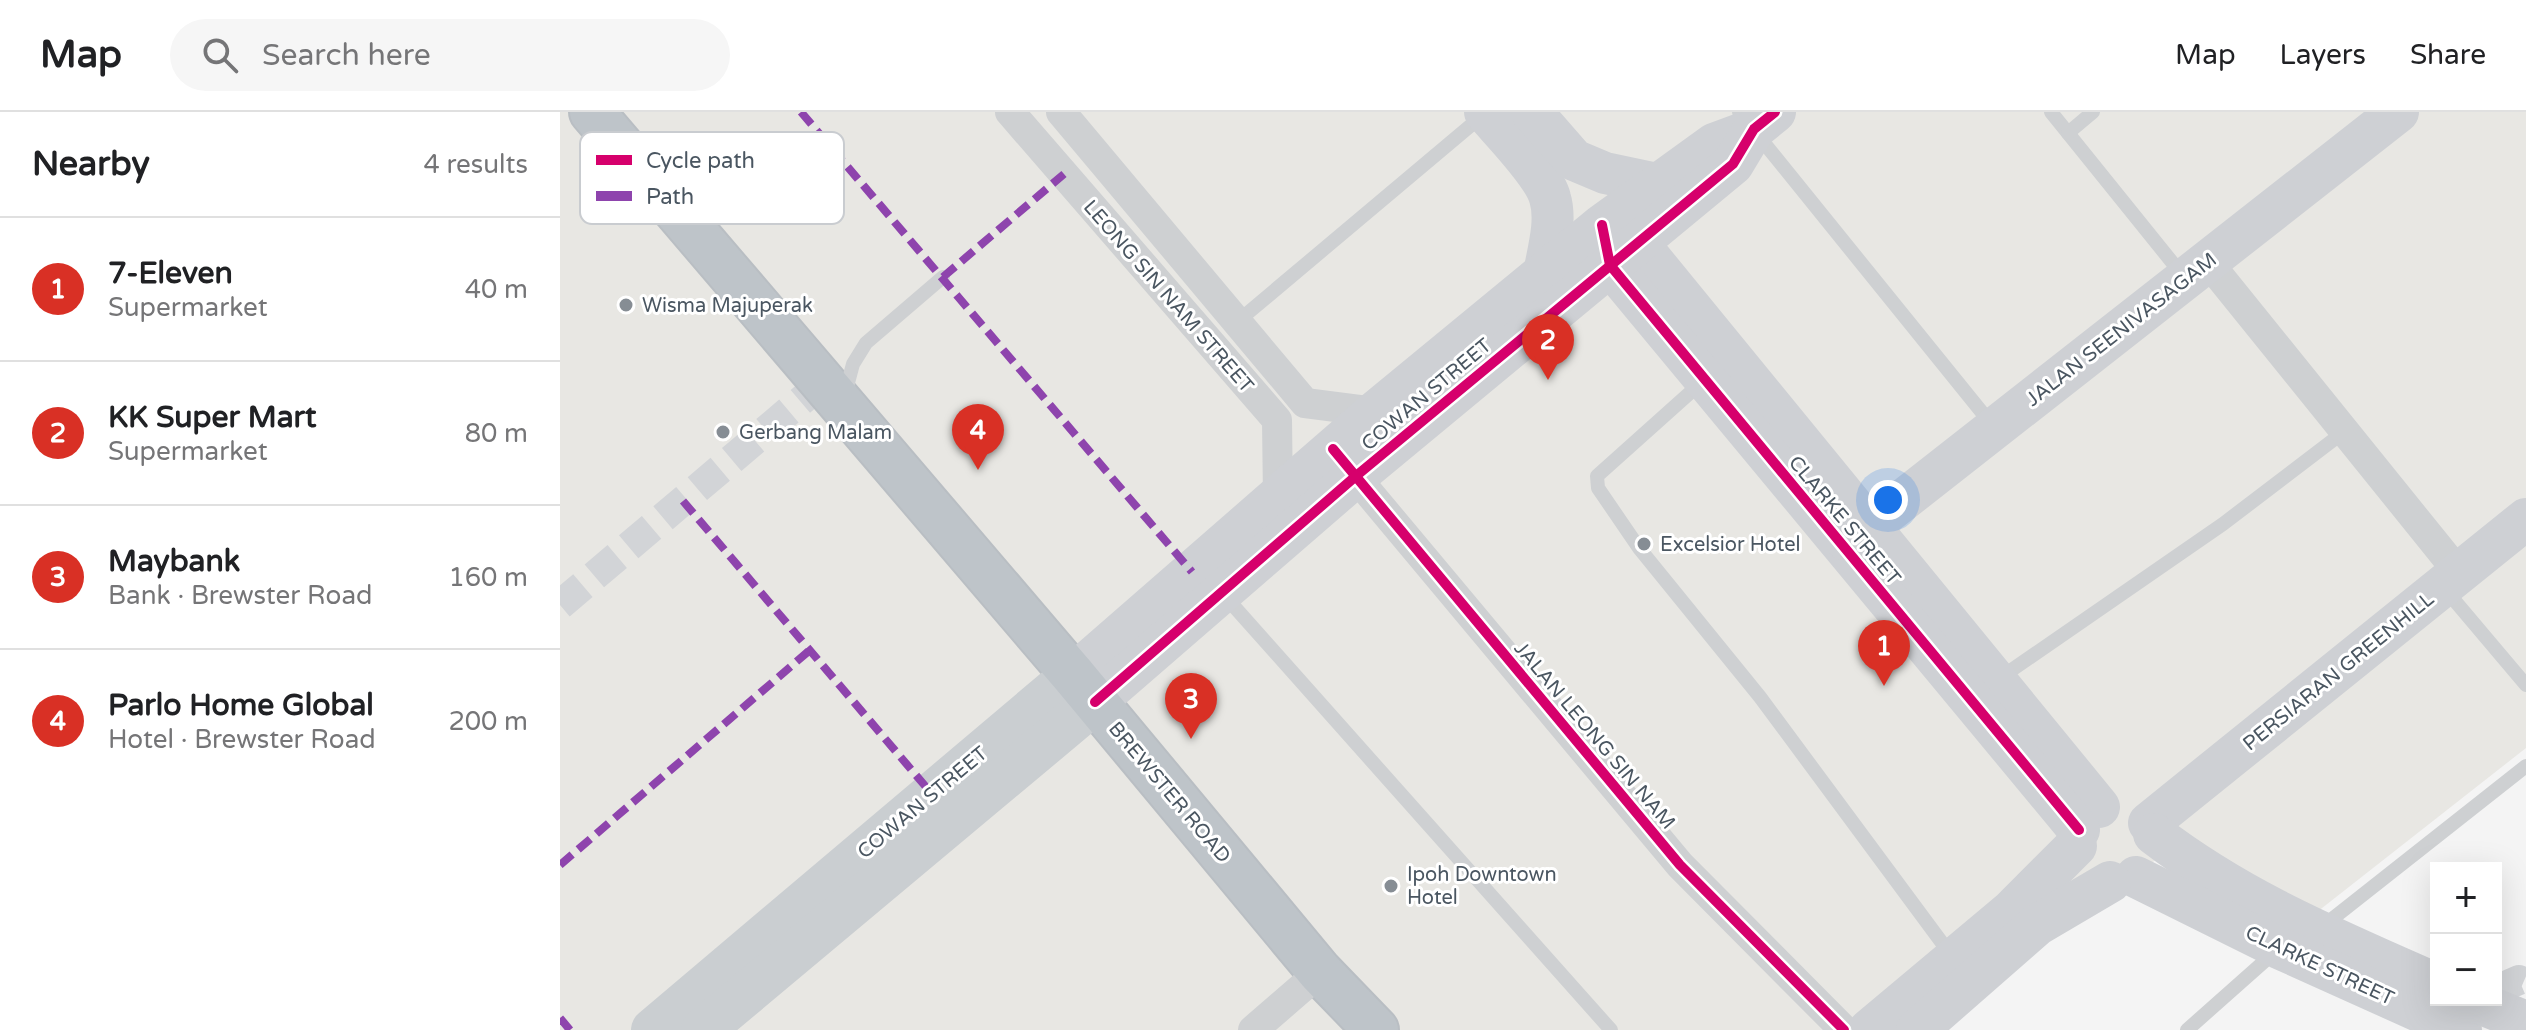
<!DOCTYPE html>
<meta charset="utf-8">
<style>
:root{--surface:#fff;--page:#f6f6f6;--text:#202124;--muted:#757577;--line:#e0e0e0;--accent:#d93025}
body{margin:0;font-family:"Varela Round",sans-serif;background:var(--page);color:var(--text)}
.controls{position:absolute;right:24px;bottom:24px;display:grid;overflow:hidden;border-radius:0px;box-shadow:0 8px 32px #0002}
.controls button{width:72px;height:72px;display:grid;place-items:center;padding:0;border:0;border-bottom:2px solid var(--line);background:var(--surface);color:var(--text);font:40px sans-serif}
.you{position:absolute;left:1328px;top:388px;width:28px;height:28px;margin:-20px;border:6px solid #fff;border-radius:50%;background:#1a73e8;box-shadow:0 0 0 12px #1a73e833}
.badge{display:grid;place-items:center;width:52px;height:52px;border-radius:50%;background:var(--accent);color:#fff;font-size:26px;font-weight:700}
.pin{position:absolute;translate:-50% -66px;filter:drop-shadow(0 2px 4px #0008)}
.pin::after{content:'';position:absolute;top:42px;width:28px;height:24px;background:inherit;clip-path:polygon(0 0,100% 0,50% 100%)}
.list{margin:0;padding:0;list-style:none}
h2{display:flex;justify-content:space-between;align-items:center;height:104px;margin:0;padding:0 32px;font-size:34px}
h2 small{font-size:26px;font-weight:400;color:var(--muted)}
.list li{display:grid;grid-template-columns:52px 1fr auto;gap:24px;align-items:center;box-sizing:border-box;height:144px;padding:0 32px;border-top:2px solid var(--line)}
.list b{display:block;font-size:30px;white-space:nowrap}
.list p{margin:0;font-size:26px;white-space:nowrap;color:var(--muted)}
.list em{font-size:26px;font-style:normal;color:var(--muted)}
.icon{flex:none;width:44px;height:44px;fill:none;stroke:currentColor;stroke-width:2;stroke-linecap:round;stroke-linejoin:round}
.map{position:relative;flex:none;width:1966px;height:918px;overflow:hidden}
header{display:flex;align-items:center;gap:48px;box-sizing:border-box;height:112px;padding:0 40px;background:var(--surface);border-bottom:2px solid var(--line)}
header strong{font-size:38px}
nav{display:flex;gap:44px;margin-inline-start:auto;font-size:28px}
.search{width:560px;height:72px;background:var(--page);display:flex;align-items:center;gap:20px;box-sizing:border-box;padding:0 28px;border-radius:44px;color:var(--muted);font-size:30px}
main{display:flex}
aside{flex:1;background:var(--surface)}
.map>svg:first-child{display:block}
.commercial{fill:#e8e7e3}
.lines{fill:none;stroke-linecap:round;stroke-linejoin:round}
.street-tunnel{stroke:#d2d4d7;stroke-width:30;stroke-dasharray:30 15;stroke-linecap:butt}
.highway-casing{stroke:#b9bec3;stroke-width:48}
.lane{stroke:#ced0d2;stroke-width:14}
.street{stroke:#ced0d2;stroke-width:30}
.secondary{stroke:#ced0d4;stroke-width:42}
.primary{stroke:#caced1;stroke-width:44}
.highway{stroke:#bec4c9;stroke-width:44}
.quiet{stroke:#8e44ad;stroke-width:8;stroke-dasharray:16 8;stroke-linecap:butt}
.cycleway-casing{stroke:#fff;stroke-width:15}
.cycleway{stroke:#d6006c;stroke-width:10}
.poi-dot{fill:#868d94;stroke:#fff;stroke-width:3}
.labels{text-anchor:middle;stroke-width:6;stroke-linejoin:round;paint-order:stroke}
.street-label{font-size:20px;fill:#4a5661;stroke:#fff}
.poi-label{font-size:20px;fill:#4a5661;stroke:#fff;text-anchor:start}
.key{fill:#fff;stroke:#c9ccd0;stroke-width:2}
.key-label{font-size:22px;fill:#4a5661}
</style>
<header>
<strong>Map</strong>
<div class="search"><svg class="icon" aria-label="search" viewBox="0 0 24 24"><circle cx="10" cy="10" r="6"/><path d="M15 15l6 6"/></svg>Search here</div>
<nav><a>Map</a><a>Layers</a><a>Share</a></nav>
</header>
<main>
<aside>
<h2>Nearby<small>4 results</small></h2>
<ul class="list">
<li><span class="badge">1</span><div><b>7-Eleven</b><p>Supermarket</p></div><em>40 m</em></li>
<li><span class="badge">2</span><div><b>KK Super Mart</b><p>Supermarket</p></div><em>80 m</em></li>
<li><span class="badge">3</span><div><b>Maybank</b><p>Bank · Brewster Road</p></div><em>160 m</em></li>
<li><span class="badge">4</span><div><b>Parlo Home Global</b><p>Hotel · Brewster Road</p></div><em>200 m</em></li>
</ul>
</aside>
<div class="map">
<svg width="1966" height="918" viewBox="0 0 1966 918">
<rect width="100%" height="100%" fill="#f4f4f4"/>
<!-- commercial -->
<path class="commercial" d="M0,0H1966V636L1757,800L1623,729L1352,918H0Z"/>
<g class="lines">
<!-- street-tunnel -->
<g class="street-tunnel">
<path d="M0,493L262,271"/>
<path d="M1936,878L1959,868L1966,871"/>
</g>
<!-- highway casing -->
<g class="highway-casing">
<path id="highway" d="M32,0L513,563L760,860L816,918"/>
</g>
<!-- lane -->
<g class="lane">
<path d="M1179,0L1433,314"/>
<path d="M1491,0L1624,165"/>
<path d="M1508,21L1533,0"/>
<path d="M677,210L922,4"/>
<path d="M1142,270L1037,364L1038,376L1079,436L1200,585L1391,843"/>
<path d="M285,282L293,252L306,231L383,165"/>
<path d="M1884,476L1966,573"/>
<path d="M663,482L1051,918"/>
<path d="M1440,566L1663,412L1785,319"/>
<path d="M1762,815L1966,654"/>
<path d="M1627,918L1716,839"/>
</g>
<!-- street -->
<g class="street">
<path d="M450,0L717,308L718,387"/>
<path d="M501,0L745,291L815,300"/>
<path d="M1648,150L1899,461"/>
<path d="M784,351L1120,753L1284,918"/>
<path d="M693,918L760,860"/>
</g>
<!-- secondary -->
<g class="secondary">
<path d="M925,0C942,20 984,62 990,86C997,109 988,139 984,162"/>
<path d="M972,0L1014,48L1045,61L1097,72"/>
<path d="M1054,119L1077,130L1539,695"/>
<path d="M1044,126L1050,153L1519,718"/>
<path d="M1287,429L1310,414L1838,0"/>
<path d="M513,563L815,300L1042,113L1154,32L1189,19"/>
<path d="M535,590L796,364L1173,52L1194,17L1215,0"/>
<path d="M1589,711L1966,407"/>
<path d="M1594,722C1683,790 1775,827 1876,872"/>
<path d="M1576,765L1719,836L1901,918"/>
<path d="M1912,888L1966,910"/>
<path d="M1309,918L1451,799L1516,734"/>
<path d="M1357,918L1477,813L1550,770"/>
</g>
<!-- primary -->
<g class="primary">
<path d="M93,918L513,563"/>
<path d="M143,918L535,590"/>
</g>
<!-- highway -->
<use href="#highway" class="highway"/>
<!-- quiet -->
<g class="quiet">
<path d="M241,0L632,460"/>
<path d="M383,165L504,62"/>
<path d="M123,389L372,682"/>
<path d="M0,753L250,538"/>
<path d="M0,906L10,918"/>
</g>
<!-- cycleway casing -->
<g class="cycleway-casing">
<g id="cycleway">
<path d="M1042,113L1050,153L1519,718"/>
<path d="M773,337L1120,753L1284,918"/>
<path d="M535,590L796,364L1173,52L1194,17L1215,0"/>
</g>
</g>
<!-- cycleway -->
<use href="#cycleway" class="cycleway"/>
</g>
<!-- markers -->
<g class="poi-dot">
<circle cx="66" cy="193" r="8"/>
<circle cx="163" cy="320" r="8"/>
<circle cx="1084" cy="432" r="8"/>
<circle cx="831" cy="774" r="8"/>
</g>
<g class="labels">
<!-- street labels -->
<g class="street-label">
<text transform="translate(609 184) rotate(49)" y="7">LEONG SIN NAM STREET</text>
<text transform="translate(1561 217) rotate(-38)" y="7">JALAN SEENIVASAGAM</text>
<text transform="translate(866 282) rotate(-40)" y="7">COWAN STREET</text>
<text transform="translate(1285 408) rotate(50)" y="7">CLARKE STREET</text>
<text transform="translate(1778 559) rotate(-39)" y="7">PERSIARAN GREENHILL</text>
<text transform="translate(1035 623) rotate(50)" y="7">JALAN LEONG SIN NAM</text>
<text transform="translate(610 680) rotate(50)" y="7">BREWSTER ROAD</text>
<text transform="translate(362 690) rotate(-40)" y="7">COWAN STREET</text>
<text transform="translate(1760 853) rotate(25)" y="7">CLARKE STREET</text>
</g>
<!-- poi labels -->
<g class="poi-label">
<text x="82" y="200">Wisma Majuperak</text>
<text x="179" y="327">Gerbang Malam</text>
<text x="1100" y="439">Excelsior Hotel</text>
<text x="847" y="769">Ipoh Downtown<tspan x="847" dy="23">Hotel</tspan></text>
</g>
</g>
<!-- legend -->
<rect x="20" y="20" width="264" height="92" rx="12" class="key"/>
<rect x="36" y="43" width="36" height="10" fill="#d6006c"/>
<rect x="36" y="79" width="36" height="10" fill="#8e44ad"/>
<g class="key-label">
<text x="86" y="56">Cycle path</text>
<text x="86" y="92">Path</text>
</g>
</svg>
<div class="controls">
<button>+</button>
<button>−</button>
</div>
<div class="you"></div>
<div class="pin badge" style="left:1324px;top:574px">1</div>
<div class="pin badge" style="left:988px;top:268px">2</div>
<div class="pin badge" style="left:631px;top:627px">3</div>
<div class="pin badge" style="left:418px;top:358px">4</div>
</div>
</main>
